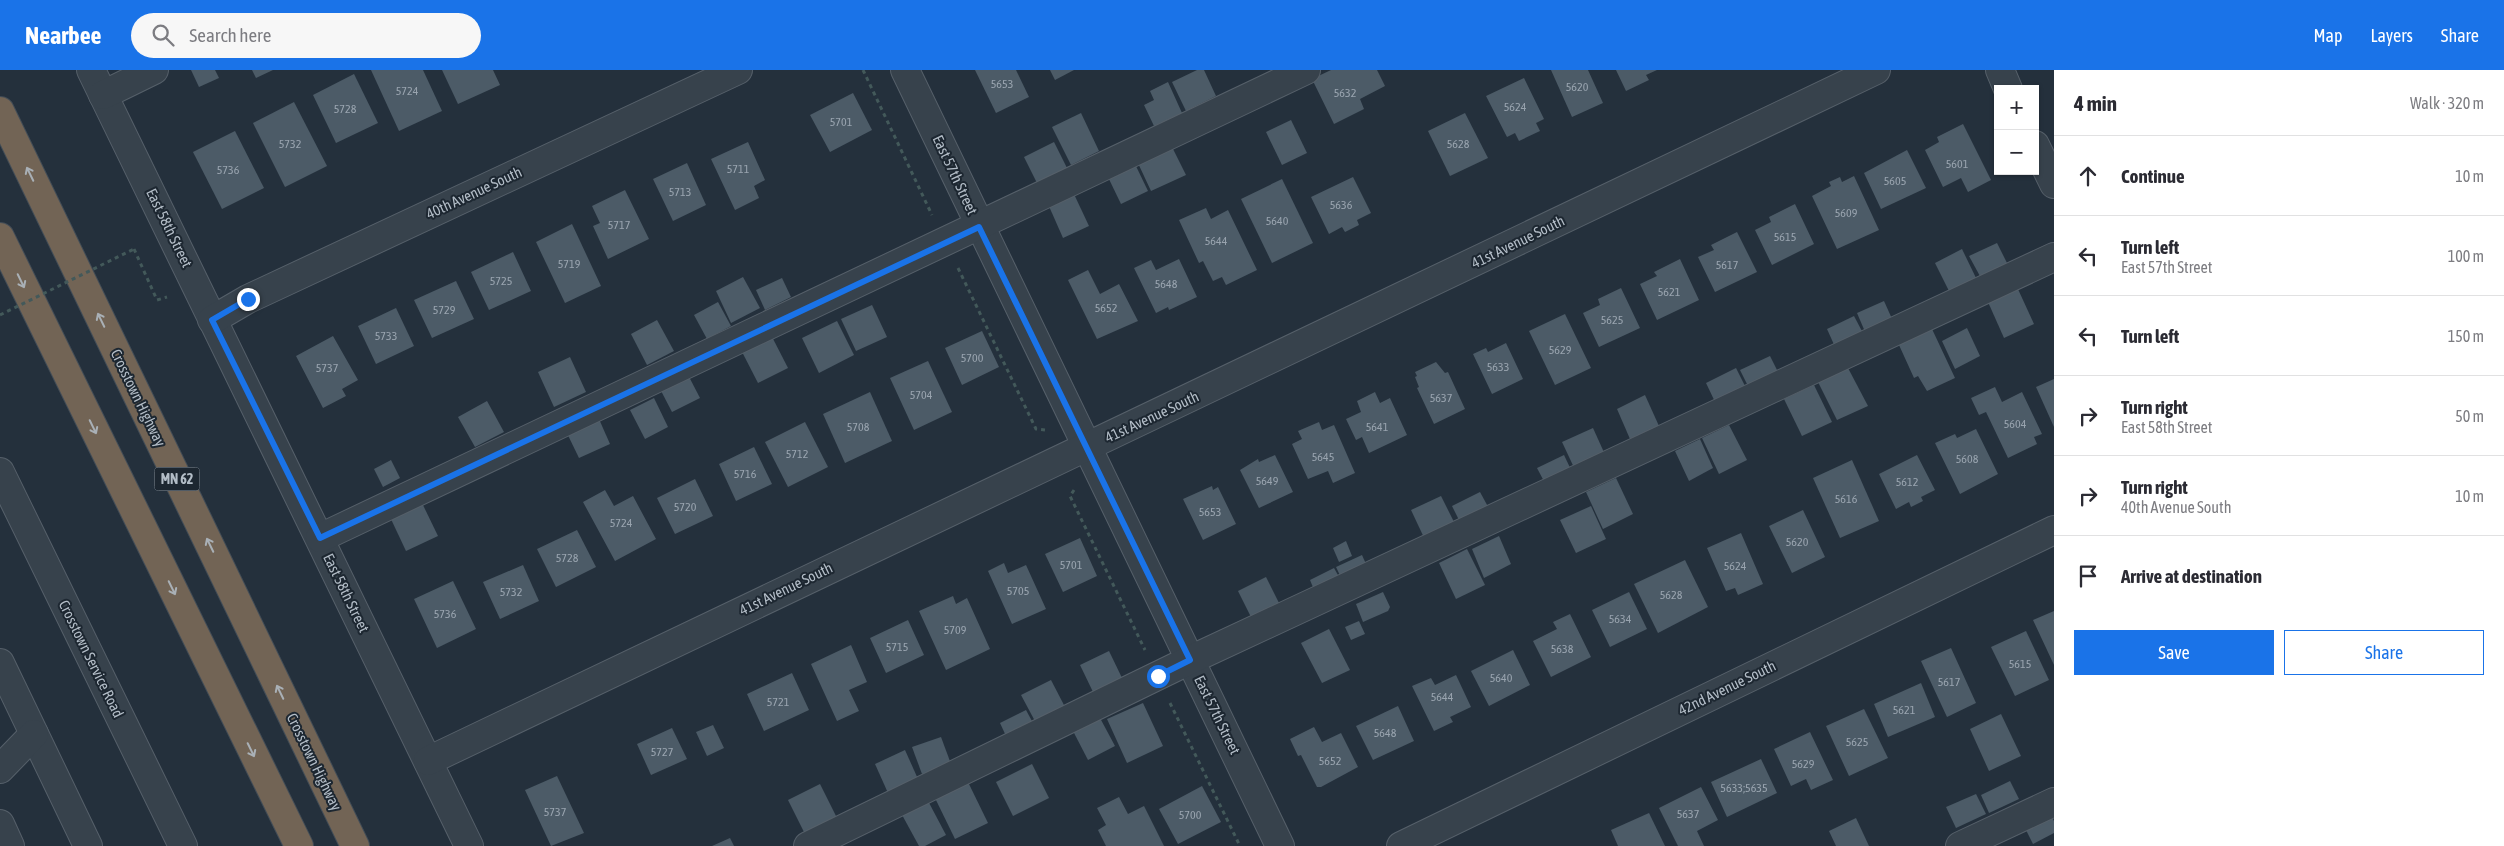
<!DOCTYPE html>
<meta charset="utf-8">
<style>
:root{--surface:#fff;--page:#f7f7f7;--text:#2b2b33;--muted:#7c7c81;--line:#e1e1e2;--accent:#1a73e8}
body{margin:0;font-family:"Asap Condensed",sans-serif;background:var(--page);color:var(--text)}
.controls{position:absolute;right:15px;top:15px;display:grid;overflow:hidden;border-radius:0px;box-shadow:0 1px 4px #0004}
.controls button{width:45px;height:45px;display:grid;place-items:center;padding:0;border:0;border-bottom:1px solid var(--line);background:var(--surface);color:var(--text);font:25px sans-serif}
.stop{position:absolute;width:15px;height:15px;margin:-11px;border:4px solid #1a73e8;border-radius:50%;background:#fff}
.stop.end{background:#1a73e8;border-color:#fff;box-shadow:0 1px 5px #0008}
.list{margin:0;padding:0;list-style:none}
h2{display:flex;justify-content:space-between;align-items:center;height:65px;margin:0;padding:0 20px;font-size:21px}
h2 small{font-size:16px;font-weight:400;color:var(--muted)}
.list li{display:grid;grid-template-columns:32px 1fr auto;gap:15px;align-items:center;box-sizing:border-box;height:80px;padding:0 20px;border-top:1px solid var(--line)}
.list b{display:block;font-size:19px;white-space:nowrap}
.list p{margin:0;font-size:16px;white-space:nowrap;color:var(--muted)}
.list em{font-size:16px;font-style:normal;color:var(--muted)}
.actions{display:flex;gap:10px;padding:15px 20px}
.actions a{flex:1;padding:11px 0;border:1px solid var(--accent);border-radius:0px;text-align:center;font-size:18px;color:var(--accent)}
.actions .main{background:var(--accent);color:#fff}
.icon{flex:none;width:28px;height:28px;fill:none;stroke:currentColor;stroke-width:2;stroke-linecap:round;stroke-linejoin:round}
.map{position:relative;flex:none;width:2054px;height:776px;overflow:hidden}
header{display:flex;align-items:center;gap:30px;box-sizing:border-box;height:70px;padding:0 25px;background:var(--accent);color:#fff}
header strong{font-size:24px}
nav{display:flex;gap:28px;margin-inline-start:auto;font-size:18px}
.search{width:350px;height:45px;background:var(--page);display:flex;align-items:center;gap:12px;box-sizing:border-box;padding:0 18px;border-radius:28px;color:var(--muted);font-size:19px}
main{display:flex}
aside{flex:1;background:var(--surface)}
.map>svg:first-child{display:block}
.building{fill:#4c5b67}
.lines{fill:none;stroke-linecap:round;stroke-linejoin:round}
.minor-casing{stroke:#56606a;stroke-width:30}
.highway-casing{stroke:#434d57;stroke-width:30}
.path{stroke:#43595a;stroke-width:3;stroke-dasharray:4 4;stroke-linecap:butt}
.minor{stroke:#37424c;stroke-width:28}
.highway{stroke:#726455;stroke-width:28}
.path-bridge{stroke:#43595a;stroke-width:3;stroke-dasharray:4 4;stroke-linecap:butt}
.oneway{stroke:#a9b0b6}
.route{stroke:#1a73e8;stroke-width:6}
.labels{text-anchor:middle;stroke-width:4;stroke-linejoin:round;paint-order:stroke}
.number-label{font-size:12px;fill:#99a4af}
.shield{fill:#1d2731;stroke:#86909a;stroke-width:1}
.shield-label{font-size:14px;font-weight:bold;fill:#b3bdc7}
.street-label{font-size:15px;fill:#b3bdc7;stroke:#1d2731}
</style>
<header>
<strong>Nearbee</strong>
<div class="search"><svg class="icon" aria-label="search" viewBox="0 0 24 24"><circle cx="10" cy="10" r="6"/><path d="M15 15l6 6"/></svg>Search here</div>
<nav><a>Map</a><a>Layers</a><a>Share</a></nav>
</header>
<main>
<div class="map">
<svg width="2054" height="776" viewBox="0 0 2054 776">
<rect width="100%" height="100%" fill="#24303c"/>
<!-- building -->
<g class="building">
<path d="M191,0H215L219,8L199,17Z"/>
<path d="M252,0H273L256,8Z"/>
<path d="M371,0H423L442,41L399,61Z"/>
<path d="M442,0H493L500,15L458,34Z"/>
<path d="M975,0H1016L1029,27L996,43Z"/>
<path d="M1050,0H1074L1055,10Z"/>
<path d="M1197,0H1204L1216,26L1186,41L1172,12Z"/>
<path d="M1331,0H1377L1385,16L1360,29L1364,39L1334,54L1312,9Z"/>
<path d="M1551,0H1588L1603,33L1572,47Z"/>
<path d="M1616,0H1657L1646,5L1649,10L1626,21Z"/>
<path d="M354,4L378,53L336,73L313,25Z"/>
<path d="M1524,8L1544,49L1536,53L1540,61L1519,71L1515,63L1507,67L1486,26Z"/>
<path d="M1168,12L1182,43L1154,56L1144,35L1154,30L1150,21Z"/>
<path d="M853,23L872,60L830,82L810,45Z"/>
<path d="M294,32L327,96L285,117L253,53Z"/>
<path d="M1081,43L1099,81L1071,95L1052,57Z"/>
<path d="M1465,43L1488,88L1450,106L1428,61Z"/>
<path d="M1291,50L1307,83L1282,95L1266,62Z"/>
<path d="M1963,54L1991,110L1968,122L1961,108L1943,117L1925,80L1939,72L1937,67Z"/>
<path d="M235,61L264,118L222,139L193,82Z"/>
<path d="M748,72L765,110L754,116L759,128L735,140L711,89Z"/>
<path d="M1054,72L1068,100L1038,115L1024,87Z"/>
<path d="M1171,75L1186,105L1151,121L1137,91Z"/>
<path d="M1907,80L1926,118L1881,139L1864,103Z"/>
<path d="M1134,92L1148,121L1121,134L1107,105Z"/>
<path d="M687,93L706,135L673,151L653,109Z"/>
<path d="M1854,106L1879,160L1837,179L1812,126L1831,116L1829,112L1840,107L1842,112Z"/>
<path d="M1353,107L1371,143L1357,150L1359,155L1345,162L1342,157L1329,164L1311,127Z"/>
<path d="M1282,109L1313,173L1272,193L1241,129Z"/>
<path d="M625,120L649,169L608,189L593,156L600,153L592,136Z"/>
<path d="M1073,122L1089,156L1063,168L1048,134Z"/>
<path d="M1795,134L1814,174L1772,195L1755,160L1771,152L1769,147Z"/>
<path d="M1206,138L1211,149L1228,140L1257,200L1226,215L1222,207L1213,211L1203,191L1199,193L1179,150Z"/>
<path d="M572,154L601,216L565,233L536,172Z"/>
<path d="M1737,162L1757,202L1715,222L1698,187L1714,180L1711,175Z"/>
<path d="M1997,173L2008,195L1981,208L1969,186Z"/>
<path d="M1962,179L1977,210L1950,223L1935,193Z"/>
<path d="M513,182L531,221L489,240L471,202Z"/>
<path d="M1179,189L1197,227L1169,240L1168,237L1156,243L1134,198L1151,190L1156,200Z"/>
<path d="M1680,189L1699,230L1657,250L1640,214L1657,206L1654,202Z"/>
<path d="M1088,200L1100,224L1119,214L1138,251L1097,269L1068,210Z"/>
<path d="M743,207L760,238L731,253L716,221Z"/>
<path d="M782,208L791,227L765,240L756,220Z"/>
<path d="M456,211L474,249L432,268L414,230Z"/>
<path d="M2017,217L2034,254L2004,268L1988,232Z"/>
<path d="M1621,218L1640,258L1599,277L1583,243L1600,235L1598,229Z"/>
<path d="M1884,231L1893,251L1866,264L1857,243Z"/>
<path d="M718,232L731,256L707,269L694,245Z"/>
<path d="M872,235L887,267L856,281L841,249Z"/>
<path d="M396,238L414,276L376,294L358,256Z"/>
<path d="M1565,244L1591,298L1555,315L1529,261Z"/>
<path d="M1854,246L1864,265L1836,279L1827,259Z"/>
<path d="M657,250L674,281L647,295L631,264Z"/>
<path d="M837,251L854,285L819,303L802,268Z"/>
<path d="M1967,258L1980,286L1955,299L1942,271Z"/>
<path d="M1932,259L1955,308L1927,321L1918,306L1914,308L1899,275Z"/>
<path d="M769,261L788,298L758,313L739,276Z"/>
<path d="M982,261L999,297L962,315L945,278Z"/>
<path d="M333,266L358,310L342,319L346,326L323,338L296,286Z"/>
<path d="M1506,273L1523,309L1492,324L1473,284L1486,278L1488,282Z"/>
<path d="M1770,286L1780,306L1750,320L1740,300Z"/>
<path d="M570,287L586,322L554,337L538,302Z"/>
<path d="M928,291L952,342L914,360L890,308Z"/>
<path d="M1436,292L1445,303L1448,302L1465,339L1434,354L1417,318L1419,317L1415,307L1417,306L1415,302Z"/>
<path d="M1736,298L1748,322L1717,336L1706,313Z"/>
<path d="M1848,298L1868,336L1837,350L1818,312Z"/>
<path d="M686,301L700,328L672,342L658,315Z"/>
<path d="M2054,309V357L2036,317Z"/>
<path d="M1814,315L1832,352L1802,366L1784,329Z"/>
<path d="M1995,317L2002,332L2022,322L2042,364L2034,367L2037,374L2008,388L1986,342L1979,345L1971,328Z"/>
<path d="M870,322L892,371L845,393L823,344Z"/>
<path d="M1375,322L1380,333L1390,328L1407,365L1369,383L1362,367L1356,370L1346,349L1361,342L1357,331Z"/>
<path d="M1645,325L1659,356L1630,369L1617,339Z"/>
<path d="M654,328L668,357L645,369L630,340Z"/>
<path d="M487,331L504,362L475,377L458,347Z"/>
<path d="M595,340L610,374L579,388L563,355Z"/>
<path d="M805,352L828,397L788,417L765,372Z"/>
<path d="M1319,352L1322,360L1334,355L1355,403L1333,413L1328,401L1308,409L1292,374L1302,369L1298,361Z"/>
<path d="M1729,355L1747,390L1719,404L1702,368Z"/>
<path d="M1593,358L1607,389L1577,404L1562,372Z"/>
<path d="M1976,359L1998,404L1960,424L1935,373L1955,364L1957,368Z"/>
<path d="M1700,369L1713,398L1689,411L1675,381Z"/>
<path d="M754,377L772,414L736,431L719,394Z"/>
<path d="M1275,385L1293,422L1259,438L1240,400L1258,389L1259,392Z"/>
<path d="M1564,385L1573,404L1547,417L1537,398Z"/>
<path d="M1917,385L1935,420L1921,427L1923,431L1911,437L1909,432L1896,439L1879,404Z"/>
<path d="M391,390L400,408L383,417L374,399Z"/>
<path d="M1852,390L1879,451L1840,468L1813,408Z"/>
<path d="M1616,408L1633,444L1603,459L1586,422Z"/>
<path d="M695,409L713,446L675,464L657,428Z"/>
<path d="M1212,416L1213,420L1218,417L1236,454L1203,470L1183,429Z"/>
<path d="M605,420L614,436L633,426L656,469L615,491L583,432Z"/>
<path d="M1480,422L1492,444L1463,458L1452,436Z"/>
<path d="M1441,426L1458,460L1427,474L1411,440Z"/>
<path d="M422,433L438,466L406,481L390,447Z"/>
<path d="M1591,436L1606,469L1576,483L1560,450Z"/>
<path d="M1803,440L1825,487L1792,503L1769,456Z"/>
<path d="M577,460L596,497L556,517L537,479Z"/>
<path d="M1741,463L1763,514L1738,525L1735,518L1726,521L1707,478Z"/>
<path d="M1499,466L1511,494L1484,508L1472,479Z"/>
<path d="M1080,468L1097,506L1063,522L1045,484Z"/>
<path d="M1346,471L1352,486L1339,492L1333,478Z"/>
<path d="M1467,479L1485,515L1456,529L1439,493Z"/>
<path d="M1362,485L1370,503L1344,514L1336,497Z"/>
<path d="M1685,490L1708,537L1658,563L1634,514Z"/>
<path d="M1004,493L1008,503L1026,495L1046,539L1012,554L988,501Z"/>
<path d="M523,495L539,531L500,549L483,512Z"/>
<path d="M1334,498L1343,514L1317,527L1310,510Z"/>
<path d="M1266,507L1283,541L1255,555L1238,521Z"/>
<path d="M453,511L476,559L437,578L414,529Z"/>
<path d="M1383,522L1390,537L1388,541L1363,552L1356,534Z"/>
<path d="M1629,522L1647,559L1610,577L1592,540Z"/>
<path d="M953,526L956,534L967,528L990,579L946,600L919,541Z"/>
<path d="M2054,541V595L2033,550Z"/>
<path d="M1570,544L1591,587L1551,607L1533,571L1557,559L1553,552Z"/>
<path d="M908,550L924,585L886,603L870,568Z"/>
<path d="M1359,551L1365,564L1351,570L1345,557Z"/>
<path d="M1329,559L1350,600L1322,613L1301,573Z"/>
<path d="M2026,561L2049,610L2015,626L1991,577Z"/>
<path d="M851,575L867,612L849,620L859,641L837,651L811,594Z"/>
<path d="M1951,578L1976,633L1947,647L1921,591Z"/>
<path d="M1513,580L1530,615L1489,636L1471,601Z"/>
<path d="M1109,581L1123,610L1094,624L1080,595Z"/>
<path d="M792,603L809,640L764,661L747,624Z"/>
<path d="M1456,605L1471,637L1450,647L1453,652L1434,661L1412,616L1431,608L1435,615Z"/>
<path d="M1051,610L1065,637L1036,653L1021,625Z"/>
<path d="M1921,613L1935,647L1888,667L1874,634Z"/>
<path d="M1143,633L1163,676L1127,693L1107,649Z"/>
<path d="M1398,636L1414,671L1373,690L1356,656Z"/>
<path d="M1864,639L1888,688L1849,706L1826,656Z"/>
<path d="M1026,640L1033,653L1006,666L1000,653Z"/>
<path d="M2001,644L2021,686L1989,701L1970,659Z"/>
<path d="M1100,648L1115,676L1088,690L1073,661Z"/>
<path d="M713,655L724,678L707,686L696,662Z"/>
<path d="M1314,657L1322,672L1341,663L1358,697L1321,717H1317L1301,685L1298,686L1290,669Z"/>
<path d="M672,658L687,689L651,705L637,674Z"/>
<path d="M1810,662L1833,710L1811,720L1806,709L1791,716L1774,679Z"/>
<path d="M941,667L951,694L922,704L912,677Z"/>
<path d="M905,680L918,709L888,723L875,694Z"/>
<path d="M1761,689L1777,723L1727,747L1711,712Z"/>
<path d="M1032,694L1049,728L1013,746L996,712Z"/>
<path d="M557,706L584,763L551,776L525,720Z"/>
<path d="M967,710L988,753L955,769L934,726Z"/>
<path d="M2010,711L2019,729L1989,743L1981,725Z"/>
<path d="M820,714L837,748L805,764L788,730Z"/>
<path d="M1202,716L1221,752L1178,774L1159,739Z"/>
<path d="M1701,717L1718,750L1697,761L1704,776H1678L1659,738Z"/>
<path d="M1976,724L1986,744L1956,758L1946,737Z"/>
<path d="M1119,727L1128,744L1144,736L1164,776H1106L1098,760L1106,755L1097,738Z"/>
<path d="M927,729L946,765L925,776H919L901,743Z"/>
<path d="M2049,741L2054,751V763L2033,774L2023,754Z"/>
<path d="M1649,743L1665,776H1618L1611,760Z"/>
<path d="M1856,748L1869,776H1836L1829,761Z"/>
<path d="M730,768L734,776H712Z"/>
</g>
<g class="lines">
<!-- minor casing -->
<g class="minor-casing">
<g id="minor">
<path d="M91,0L469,776"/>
<path d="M905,0L1280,776"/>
<path d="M2000,0L2008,19"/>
<path d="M103,25L154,0"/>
<path d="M2035,75L2054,114"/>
<path d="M212,250L248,229L738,0"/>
<path d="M0,402L183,776"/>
<path d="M320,468L1306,0"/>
<path d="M0,593L88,776"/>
<path d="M428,691L1876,0"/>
<path d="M0,699L34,664"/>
<path d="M0,754L10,776"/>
<path d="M808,776L1190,590L2054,187"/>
<path d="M1401,776L2054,460"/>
<path d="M1960,776L2054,732"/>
</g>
</g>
<!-- highway casing -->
<g class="highway-casing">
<g id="highway">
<path d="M0,41L355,776"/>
<path d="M0,167L299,776"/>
</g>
</g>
<!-- path -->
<g class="path">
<path d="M863,0L932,145"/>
<path d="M134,179L157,230L167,227"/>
<path d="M958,198L1036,359L1045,360"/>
<path d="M1074,420L1070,426L1145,580"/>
<path d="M1170,633L1240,776"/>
</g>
<!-- minor -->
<use href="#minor" class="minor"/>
<!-- highway -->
<use href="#highway" class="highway"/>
<!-- path-bridge -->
<path class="path-bridge" d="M0,245L134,179"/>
</g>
<!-- one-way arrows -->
<defs><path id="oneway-shaft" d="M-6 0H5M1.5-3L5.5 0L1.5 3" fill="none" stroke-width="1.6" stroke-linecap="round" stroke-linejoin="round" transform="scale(1.25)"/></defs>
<g class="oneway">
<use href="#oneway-shaft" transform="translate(30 104) rotate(-116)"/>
<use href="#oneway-shaft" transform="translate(21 211) rotate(64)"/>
<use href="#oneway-shaft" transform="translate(101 250) rotate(-116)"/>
<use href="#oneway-shaft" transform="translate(93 357) rotate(64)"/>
<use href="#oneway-shaft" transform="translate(210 475) rotate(-116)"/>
<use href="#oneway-shaft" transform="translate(172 518) rotate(64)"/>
<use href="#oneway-shaft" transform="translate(280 622) rotate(-116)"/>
<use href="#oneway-shaft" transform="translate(251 680) rotate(64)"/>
</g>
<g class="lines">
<!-- route -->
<path class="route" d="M248,229L212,250L320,468L979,157L1190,590L1158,606"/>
</g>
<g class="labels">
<!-- number labels -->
<g class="number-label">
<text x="1002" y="18">5653</text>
<text x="1577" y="21">5620</text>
<text x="407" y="25">5724</text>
<text x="1345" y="27">5632</text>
<text x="1515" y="41">5624</text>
<text x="345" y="43">5728</text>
<text x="841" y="56">5701</text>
<text x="290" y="78">5732</text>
<text x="1458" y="78">5628</text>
<text x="1957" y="98">5601</text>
<text x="738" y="103">5711</text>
<text x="228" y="104">5736</text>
<text x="1895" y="115">5605</text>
<text x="680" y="126">5713</text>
<text x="1341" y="139">5636</text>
<text x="1846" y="147">5609</text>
<text x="1277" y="155">5640</text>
<text x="619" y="159">5717</text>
<text x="1785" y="171">5615</text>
<text x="1216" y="175">5644</text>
<text x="569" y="198">5719</text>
<text x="1727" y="199">5617</text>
<text x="501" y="215">5725</text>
<text x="1166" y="218">5648</text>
<text x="1669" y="226">5621</text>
<text x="1106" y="242">5652</text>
<text x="444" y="244">5729</text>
<text x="1612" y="254">5625</text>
<text x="386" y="270">5733</text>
<text x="1560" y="284">5629</text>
<text x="972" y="292">5700</text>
<text x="1498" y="301">5633</text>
<text x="327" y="302">5737</text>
<text x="921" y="329">5704</text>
<text x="1441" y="332">5637</text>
<text x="2015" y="358">5604</text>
<text x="858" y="361">5708</text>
<text x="1377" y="361">5641</text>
<text x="797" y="388">5712</text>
<text x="1323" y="391">5645</text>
<text x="1967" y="393">5608</text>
<text x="745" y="408">5716</text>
<text x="1267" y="415">5649</text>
<text x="1907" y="416">5612</text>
<text x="1846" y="433">5616</text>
<text x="685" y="441">5720</text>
<text x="1210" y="446">5653</text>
<text x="621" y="457">5724</text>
<text x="1797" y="476">5620</text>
<text x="567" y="492">5728</text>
<text x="1071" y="499">5701</text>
<text x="1735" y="500">5624</text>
<text x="1018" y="525">5705</text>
<text x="511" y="526">5732</text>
<text x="1671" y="529">5628</text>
<text x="445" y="548">5736</text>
<text x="1620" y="553">5634</text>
<text x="955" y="564">5709</text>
<text x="897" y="581">5715</text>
<text x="1562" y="583">5638</text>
<text x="2020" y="598">5615</text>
<text x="1501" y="612">5640</text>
<text x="1949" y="616">5617</text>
<text x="1442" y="631">5644</text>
<text x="778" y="636">5721</text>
<text x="1904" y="644">5621</text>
<text x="1385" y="667">5648</text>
<text x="1857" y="676">5625</text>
<text x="662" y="686">5727</text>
<text x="1330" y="695">5652</text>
<text x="1803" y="698">5629</text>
<text x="1744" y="722">5633;5635</text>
<text x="555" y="746">5737</text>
<text x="1688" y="748">5637</text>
<text x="1190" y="749">5700</text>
</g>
<!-- shield labels -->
<rect class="shield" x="154.5" y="397.5" width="45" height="23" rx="4"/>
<g class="shield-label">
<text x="177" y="414">MN 62</text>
</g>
<!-- street labels -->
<g class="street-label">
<text transform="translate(955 105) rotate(65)" y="5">East 57th Street</text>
<text transform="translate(474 123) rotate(-25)" y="5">40th Avenue South</text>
<text transform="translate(169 158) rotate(64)" y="5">East 58th Street</text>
<text transform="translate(1518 172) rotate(-26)" y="5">41st Avenue South</text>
<text transform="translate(138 328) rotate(64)" y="5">Crosstown Highway</text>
<text transform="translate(1152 347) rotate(-25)" y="5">41st Avenue South</text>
<text transform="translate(786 519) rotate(-26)" y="5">41st Avenue South</text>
<text transform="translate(346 523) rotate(64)" y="5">East 58th Street</text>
<text transform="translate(91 589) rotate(64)" y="5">Crosstown Service Road</text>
<text transform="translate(1727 618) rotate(-26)" y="5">42nd Avenue South</text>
<text transform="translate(1217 645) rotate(64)" y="5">East 57th Street</text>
<text transform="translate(314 692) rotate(64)" y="5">Crosstown Highway</text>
</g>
</g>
</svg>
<div class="controls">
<button>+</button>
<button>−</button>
</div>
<div class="stop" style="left:1158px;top:606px"></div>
<div class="stop end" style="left:248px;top:229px"></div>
</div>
<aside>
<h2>4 min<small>Walk · 320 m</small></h2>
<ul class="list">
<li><svg class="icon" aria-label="ahead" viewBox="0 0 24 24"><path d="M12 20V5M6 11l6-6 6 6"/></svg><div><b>Continue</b></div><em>10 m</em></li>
<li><svg class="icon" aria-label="left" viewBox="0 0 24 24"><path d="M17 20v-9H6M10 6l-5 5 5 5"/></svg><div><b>Turn left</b><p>East 57th Street</p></div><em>100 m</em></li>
<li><svg class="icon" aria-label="left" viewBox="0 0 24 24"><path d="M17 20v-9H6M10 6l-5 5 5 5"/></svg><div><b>Turn left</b></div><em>150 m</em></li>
<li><svg class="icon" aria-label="right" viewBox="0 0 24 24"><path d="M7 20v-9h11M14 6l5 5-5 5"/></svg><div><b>Turn right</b><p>East 58th Street</p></div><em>50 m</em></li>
<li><svg class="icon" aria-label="right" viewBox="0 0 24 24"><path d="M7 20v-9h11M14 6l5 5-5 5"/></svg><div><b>Turn right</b><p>40th Avenue South</p></div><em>10 m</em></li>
<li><svg class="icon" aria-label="arrive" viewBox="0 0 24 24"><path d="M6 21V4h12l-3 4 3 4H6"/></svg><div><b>Arrive at destination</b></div></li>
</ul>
<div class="actions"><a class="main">Save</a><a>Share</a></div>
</aside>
</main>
